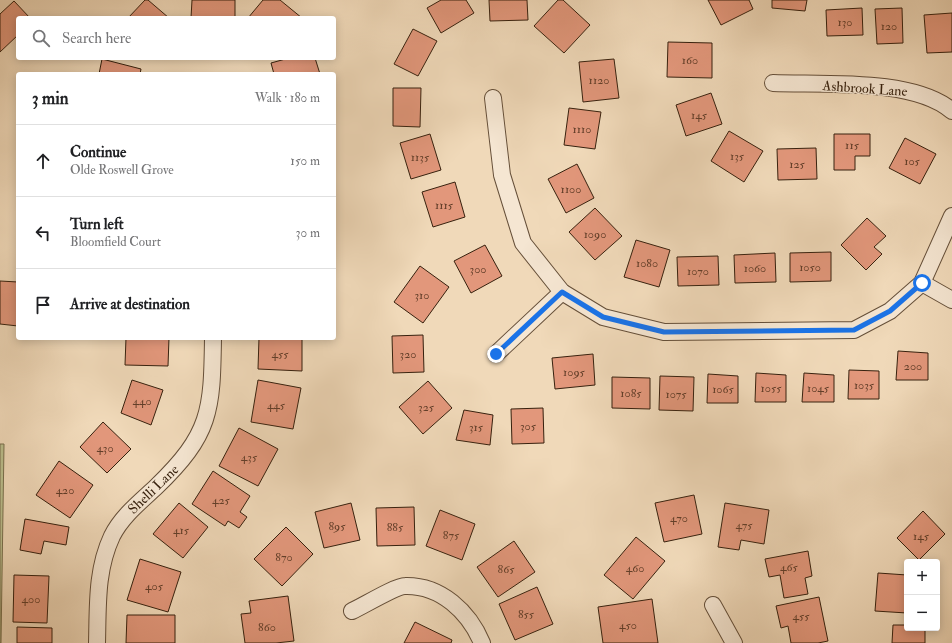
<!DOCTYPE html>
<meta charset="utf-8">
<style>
:root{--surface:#fff;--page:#f6f6f6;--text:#202124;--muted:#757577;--line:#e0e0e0}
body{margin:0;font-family:"IM FELL Double Pica",serif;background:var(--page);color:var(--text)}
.controls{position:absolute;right:12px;bottom:12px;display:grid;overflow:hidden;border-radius:4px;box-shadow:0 2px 10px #0003}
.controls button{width:36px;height:36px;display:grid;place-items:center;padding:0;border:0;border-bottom:1px solid var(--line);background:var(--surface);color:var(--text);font:20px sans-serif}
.stop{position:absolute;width:12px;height:12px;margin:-9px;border:3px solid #1a73e8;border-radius:50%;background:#fff}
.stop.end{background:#1a73e8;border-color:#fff;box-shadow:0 1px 4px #0008}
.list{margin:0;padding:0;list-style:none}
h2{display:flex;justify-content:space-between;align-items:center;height:52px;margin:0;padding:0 16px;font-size:17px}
h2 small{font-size:13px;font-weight:400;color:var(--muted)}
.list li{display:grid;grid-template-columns:26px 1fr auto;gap:12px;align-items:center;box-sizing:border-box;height:72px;padding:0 16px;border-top:1px solid var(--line)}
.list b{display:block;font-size:15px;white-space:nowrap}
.list p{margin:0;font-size:13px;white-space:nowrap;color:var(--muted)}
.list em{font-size:13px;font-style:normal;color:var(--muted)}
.icon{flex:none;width:22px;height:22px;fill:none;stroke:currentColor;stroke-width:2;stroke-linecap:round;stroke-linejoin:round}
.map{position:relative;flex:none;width:952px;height:643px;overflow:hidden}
.search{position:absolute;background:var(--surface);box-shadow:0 2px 10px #0003;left:16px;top:16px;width:320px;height:44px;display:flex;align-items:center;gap:10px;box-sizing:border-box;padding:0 14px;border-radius:4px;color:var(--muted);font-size:15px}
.panel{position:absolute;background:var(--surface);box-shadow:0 2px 10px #0003;left:16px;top:72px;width:320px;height:268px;border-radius:4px}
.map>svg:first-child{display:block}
.green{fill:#bcbf8e;stroke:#7a704e}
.building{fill:#e2977b;stroke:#37210e}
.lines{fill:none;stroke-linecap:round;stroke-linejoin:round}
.street-casing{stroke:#654f39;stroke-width:18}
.street{stroke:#f5e6d2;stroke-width:16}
.route{stroke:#1a73e8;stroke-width:5}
.labels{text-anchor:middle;stroke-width:3;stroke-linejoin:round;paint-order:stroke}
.number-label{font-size:12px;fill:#623e29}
.street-label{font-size:14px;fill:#37210e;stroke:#f5e6d2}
</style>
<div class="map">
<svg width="952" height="643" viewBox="0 0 952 643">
<rect width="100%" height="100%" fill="#f0d9b9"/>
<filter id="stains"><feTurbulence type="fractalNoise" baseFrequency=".005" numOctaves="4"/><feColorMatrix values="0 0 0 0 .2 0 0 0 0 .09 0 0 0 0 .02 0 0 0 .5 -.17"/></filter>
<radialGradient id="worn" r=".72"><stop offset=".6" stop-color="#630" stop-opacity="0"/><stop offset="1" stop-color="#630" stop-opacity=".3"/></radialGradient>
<!-- green -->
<path class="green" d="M0,444H4L1,643H0Z"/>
<!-- building -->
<g class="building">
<path d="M145,0H148L169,18H128Z"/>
<path d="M192,0H235V18H191Z"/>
<path d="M263,0H280L302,18H248Z"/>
<path d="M441,0H466L474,13L441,33L427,8Z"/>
<path d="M489,0H527L528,20L490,21Z"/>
<path d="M558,0H563L590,25L564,53L534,26Z"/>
<path d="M708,0H749L753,9L721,25Z"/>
<path d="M772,0H807L805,11L772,8Z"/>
<path d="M14,1L30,18H18V35L0,52V14Z"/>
<path d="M862,8L863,35L827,36L826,10Z"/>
<path d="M902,8L903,43L877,44L875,9Z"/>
<path d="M952,13V52L927,53L924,15Z"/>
<path d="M413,29L437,41L418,76L394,64Z"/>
<path d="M668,42L712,43V78L667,77Z"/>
<path d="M289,58H315L320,74H274L271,63Z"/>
<path d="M102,59L141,69L140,74H99Z"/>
<path d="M614,59L619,98L583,102L579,62Z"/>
<path d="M393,88H421L420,127L393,126Z"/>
<path d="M711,93L722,124L686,136L676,105Z"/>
<path d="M569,108L601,112L595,149L564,145Z"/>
<path d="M729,131L763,151L744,182L711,161Z"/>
<path d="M430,134L441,170L411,179L400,143Z"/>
<path d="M834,134H870V156H855V170H834Z"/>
<path d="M905,138L936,154L920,184L889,168Z"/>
<path d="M816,148L817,179L778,180L777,149Z"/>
<path d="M577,164L594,198L566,213L548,179Z"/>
<path d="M455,182L465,217L433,227L422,192Z"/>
<path d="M595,208L622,236L595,260L569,232Z"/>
<path d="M867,218L886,236L874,247L882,254L866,270L841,245Z"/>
<path d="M636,240L670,250L659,287L624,277Z"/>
<path d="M485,245L502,276L471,293L454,261Z"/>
<path d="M831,252V281L790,282V253Z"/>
<path d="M775,253L776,282L735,283L734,255Z"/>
<path d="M718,256L719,285L678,286L677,257Z"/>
<path d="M420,266L449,287L423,323L394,302Z"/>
<path d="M0,281L18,282V326L0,324Z"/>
<path d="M423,335L424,372L393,373L392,336Z"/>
<path d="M126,338H169L168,366L125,365Z"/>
<path d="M259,338H302V371L258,369Z"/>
<path d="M898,351L928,353V380H896Z"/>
<path d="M593,354L595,385L555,389L552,358Z"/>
<path d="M849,370L879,371V399H848Z"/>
<path d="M756,373L786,375V402H755Z"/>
<path d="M804,373L834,375V402H802Z"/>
<path d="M708,374L738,376V403H707Z"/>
<path d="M660,376L694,377L693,411L659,410Z"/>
<path d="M612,377L650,378V409L612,408Z"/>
<path d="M132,380L163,390L151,425L121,413Z"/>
<path d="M258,380L301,388L293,429L251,422Z"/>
<path d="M428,381L452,408L423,434L399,407Z"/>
<path d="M543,408L544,443L512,444L511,409Z"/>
<path d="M464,410L493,415L490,445L456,440Z"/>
<path d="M103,422L131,449L107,473L80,447Z"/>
<path d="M239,428L278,449L258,486L219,466Z"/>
<path d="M59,461L93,485L70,518L36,495Z"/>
<path d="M213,471L250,496L240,512L247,517L239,528L228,521L225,526L192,504Z"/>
<path d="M694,495L702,534L664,542L655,503Z"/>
<path d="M179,503L208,527L183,558L153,534Z"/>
<path d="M351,503L360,540L324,548L315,512Z"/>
<path d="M725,503L769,510L764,544L741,540L739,550L718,547Z"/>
<path d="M414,507L415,545L377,546L376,508Z"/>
<path d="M440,510L475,524L462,560L426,546Z"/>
<path d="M923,511L945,534L919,560L897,538Z"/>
<path d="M25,519L69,527L66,545L44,541L41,554L20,550Z"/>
<path d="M286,527L313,554L282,586L254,559Z"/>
<path d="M636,537L665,561L633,599L604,575Z"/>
<path d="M514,541L535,572L498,597L477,567Z"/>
<path d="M808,551L812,576L805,578L808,594L784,598L780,575L769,577L765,559Z"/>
<path d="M140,559L181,572L168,612L127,600Z"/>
<path d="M878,573L907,575V613L875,611Z"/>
<path d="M14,575L49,576L47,623L13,622Z"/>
<path d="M537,587L553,624L515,640L499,604Z"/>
<path d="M288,596L294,641L276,643H245L241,614L251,613L249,601Z"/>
<path d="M819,597L828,641L818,643H791L788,626L781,628L776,606Z"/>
<path d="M652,599L658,643H603L598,607Z"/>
<path d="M127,615H175V643H126Z"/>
<path d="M415,622L452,640L451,643H404Z"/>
<path d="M893,625H907V628H925V643H892Z"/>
<path d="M17,627L52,628V643H17Z"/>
</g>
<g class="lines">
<!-- street casing -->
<g class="street-casing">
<g id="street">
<path d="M773,83C823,85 914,78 952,111"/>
<path d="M493,98L502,175L523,243L562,292L603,317L664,332L854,330L890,311L922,283L952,216"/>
<path d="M922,283L952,300"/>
<path d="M496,354L562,292"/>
<path d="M713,605L734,643"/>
<path d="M352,611C363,606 396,586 405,586C441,585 469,612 482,643"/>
<path d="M97,643C98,606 96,570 112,536C122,516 140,502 156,487C211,434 212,411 213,338"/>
</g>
</g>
<!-- street -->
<use href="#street" class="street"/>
</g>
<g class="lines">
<!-- route -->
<path class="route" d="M496,354L562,292L603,317L664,332L854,330L890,311L922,283"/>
</g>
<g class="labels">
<!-- number labels -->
<g class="number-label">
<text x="845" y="26">130</text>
<text x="889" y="30">120</text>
<text x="690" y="64">160</text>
<text x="599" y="84">1120</text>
<text x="699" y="119">145</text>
<text x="582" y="133">1110</text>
<text x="852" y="149">115</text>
<text x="737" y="160">135</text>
<text x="420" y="161">1135</text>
<text x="912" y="165">105</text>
<text x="797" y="168">125</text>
<text x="571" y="193">1100</text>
<text x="444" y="209">1115</text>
<text x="595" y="238">1090</text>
<text x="647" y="267">1080</text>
<text x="810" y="271">1050</text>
<text x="755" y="272">1060</text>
<text x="478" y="273">300</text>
<text x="698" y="275">1070</text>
<text x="422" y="299">310</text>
<text x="280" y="358">455</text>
<text x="408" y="358">320</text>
<text x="913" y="370">200</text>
<text x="574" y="376">1095</text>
<text x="864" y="389">1035</text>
<text x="771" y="392">1055</text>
<text x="818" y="392">1045</text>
<text x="723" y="393">1065</text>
<text x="631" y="397">1085</text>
<text x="676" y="398">1075</text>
<text x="142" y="405">440</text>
<text x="276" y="409">445</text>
<text x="426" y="411">325</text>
<text x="528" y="430">305</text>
<text x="476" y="431">315</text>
<text x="105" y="452">430</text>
<text x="249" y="461">435</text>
<text x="65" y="494">420</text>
<text x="221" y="504">425</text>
<text x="679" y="522">470</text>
<text x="744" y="529">475</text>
<text x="337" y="530">895</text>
<text x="395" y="531">885</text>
<text x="181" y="534">415</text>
<text x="451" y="539">875</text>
<text x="921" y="540">145</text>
<text x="284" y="561">870</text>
<text x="789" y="571">465</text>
<text x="635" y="572">460</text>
<text x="506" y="573">865</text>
<text x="154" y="590">405</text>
<text x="31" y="603">400</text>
<text x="526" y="618">855</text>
<text x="801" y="620">455</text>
<text x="628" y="629">450</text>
<text x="267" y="631">860</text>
</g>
<!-- street labels -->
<g class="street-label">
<text transform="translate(865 88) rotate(4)" y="5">Ashbrook Lane</text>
<text transform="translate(153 489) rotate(-44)" y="5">Shelli Lane</text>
</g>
</g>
<rect width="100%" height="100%" filter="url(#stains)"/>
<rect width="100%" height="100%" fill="url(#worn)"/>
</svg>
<div class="controls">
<button>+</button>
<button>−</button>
</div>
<div class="stop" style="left:922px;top:283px"></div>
<div class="stop end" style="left:496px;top:354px"></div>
<div class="search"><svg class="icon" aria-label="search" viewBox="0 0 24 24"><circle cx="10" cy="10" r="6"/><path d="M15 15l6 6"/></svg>Search here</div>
<section class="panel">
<h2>3 min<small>Walk · 180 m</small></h2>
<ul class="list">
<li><svg class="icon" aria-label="ahead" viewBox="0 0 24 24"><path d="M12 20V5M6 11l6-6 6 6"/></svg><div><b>Continue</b><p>Olde Roswell Grove</p></div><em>150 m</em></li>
<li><svg class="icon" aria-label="left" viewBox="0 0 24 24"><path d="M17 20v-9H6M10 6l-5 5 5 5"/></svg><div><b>Turn left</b><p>Bloomfield Court</p></div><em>30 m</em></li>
<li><svg class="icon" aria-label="arrive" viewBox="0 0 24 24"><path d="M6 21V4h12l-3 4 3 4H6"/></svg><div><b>Arrive at destination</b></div></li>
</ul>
</section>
</div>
